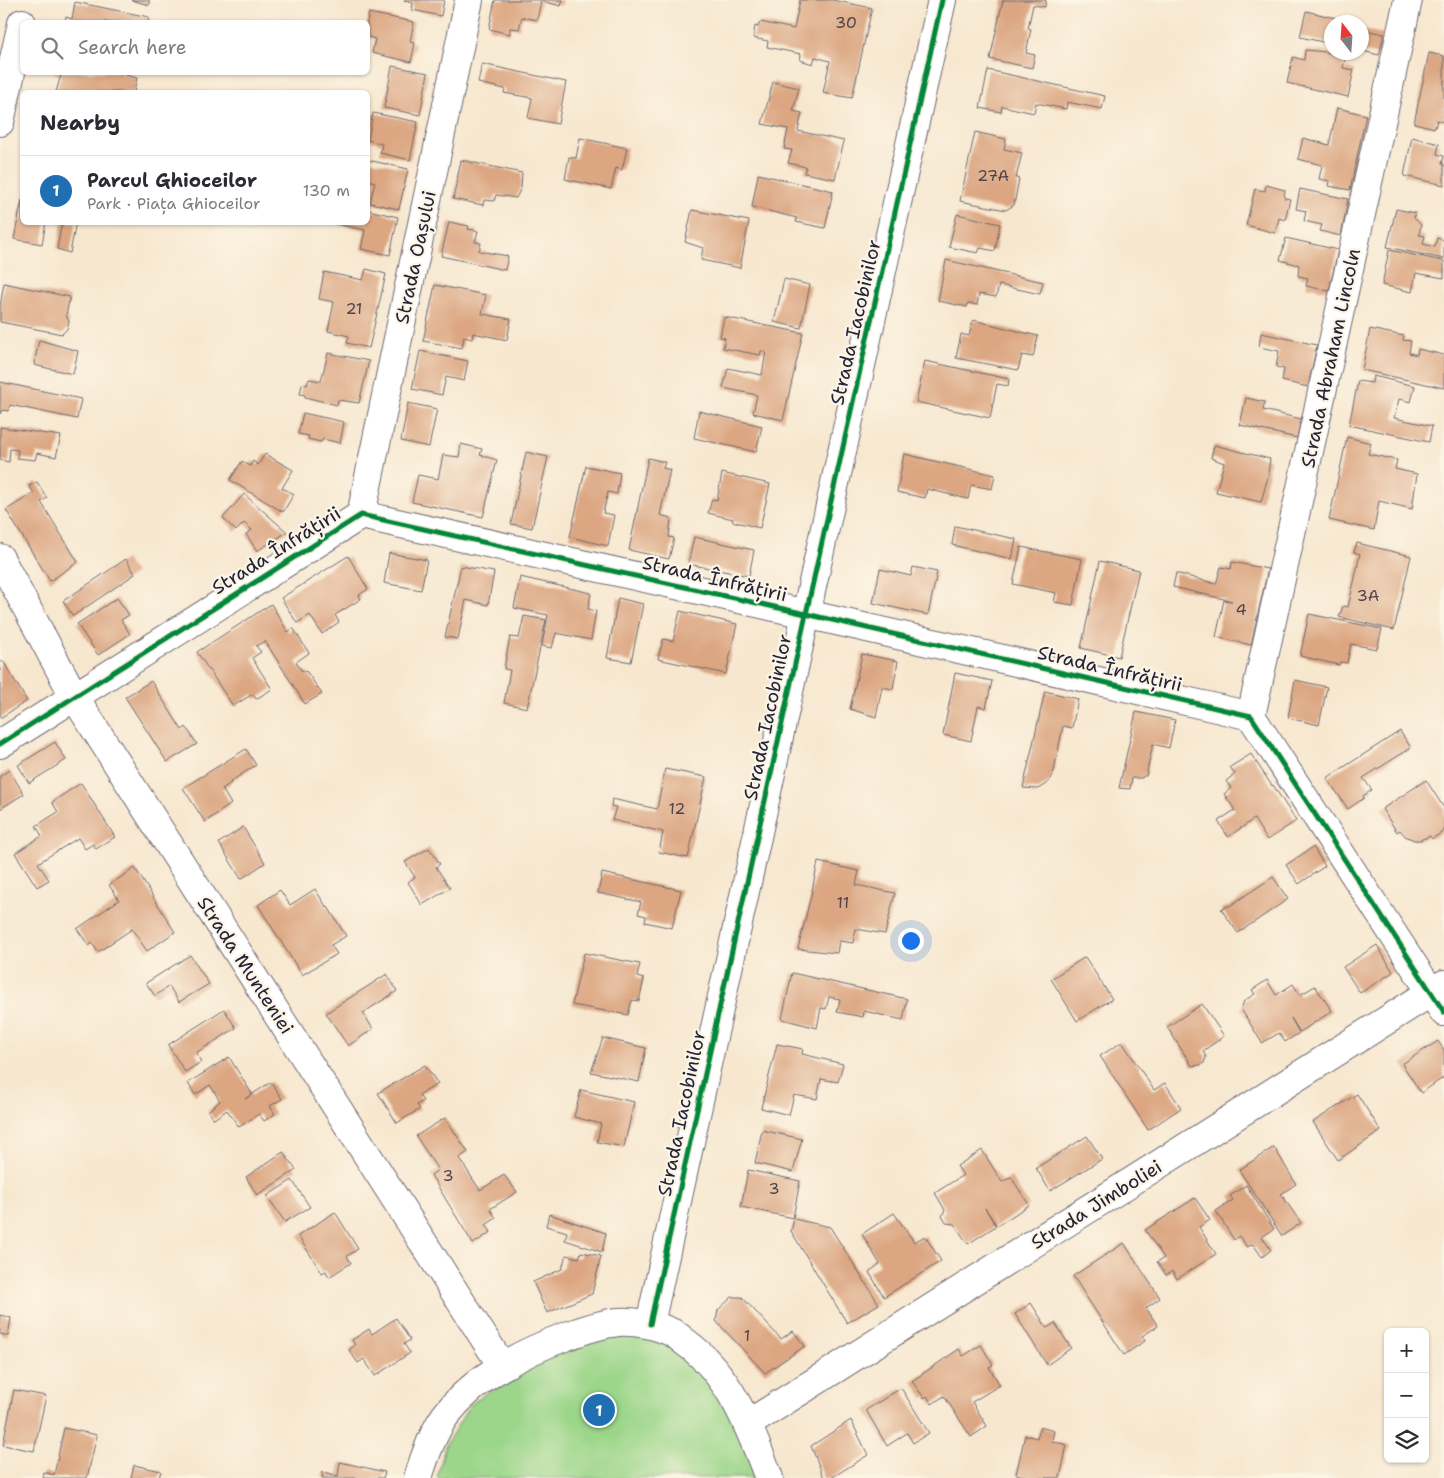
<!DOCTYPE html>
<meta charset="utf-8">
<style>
:root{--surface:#fff;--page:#f7f7f7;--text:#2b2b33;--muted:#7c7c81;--line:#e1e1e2;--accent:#1f6fb2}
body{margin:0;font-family:"Shantell Sans",sans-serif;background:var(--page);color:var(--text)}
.controls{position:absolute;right:15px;bottom:15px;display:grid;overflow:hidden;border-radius:8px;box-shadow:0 1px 4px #0004}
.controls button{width:45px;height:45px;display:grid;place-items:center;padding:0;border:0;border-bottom:1px solid var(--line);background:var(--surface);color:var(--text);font:25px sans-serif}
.compass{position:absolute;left:1324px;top:15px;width:45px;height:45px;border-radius:50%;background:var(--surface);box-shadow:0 1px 4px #0004;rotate:343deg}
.you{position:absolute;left:910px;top:940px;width:18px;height:18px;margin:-12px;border:4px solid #fff;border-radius:50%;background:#1a73e8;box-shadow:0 0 0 8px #1a73e833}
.badge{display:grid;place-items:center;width:32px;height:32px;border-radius:50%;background:var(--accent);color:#fff;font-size:16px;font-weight:700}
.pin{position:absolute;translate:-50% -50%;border:2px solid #fff;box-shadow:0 1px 5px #0006}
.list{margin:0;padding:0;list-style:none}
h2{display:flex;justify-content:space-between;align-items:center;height:65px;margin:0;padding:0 20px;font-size:21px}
h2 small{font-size:16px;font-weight:400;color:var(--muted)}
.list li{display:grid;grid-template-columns:32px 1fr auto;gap:15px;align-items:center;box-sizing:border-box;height:70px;padding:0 20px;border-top:1px solid var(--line)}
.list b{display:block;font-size:19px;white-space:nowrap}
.list p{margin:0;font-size:16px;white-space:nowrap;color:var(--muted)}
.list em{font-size:16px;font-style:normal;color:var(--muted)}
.icon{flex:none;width:28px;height:28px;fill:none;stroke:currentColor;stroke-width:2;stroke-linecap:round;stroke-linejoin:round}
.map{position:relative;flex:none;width:1444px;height:1478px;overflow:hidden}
.search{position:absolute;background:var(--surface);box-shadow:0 1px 4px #0004;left:20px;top:20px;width:350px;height:55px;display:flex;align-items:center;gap:12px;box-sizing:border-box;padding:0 18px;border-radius:8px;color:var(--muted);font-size:19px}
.panel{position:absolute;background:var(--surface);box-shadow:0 1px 4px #0004;left:20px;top:90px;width:350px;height:135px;border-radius:8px}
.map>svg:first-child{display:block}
.green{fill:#9cd68a;stroke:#5f7c62}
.building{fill:#dba681}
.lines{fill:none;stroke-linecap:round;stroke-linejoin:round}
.street-casing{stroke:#6d676f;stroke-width:30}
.street{stroke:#fff;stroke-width:28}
.cycleway-casing{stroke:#fcf5e5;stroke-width:8}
.cycleway{stroke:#00873e;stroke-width:5}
.labels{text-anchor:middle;stroke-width:4.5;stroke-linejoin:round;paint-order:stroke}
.number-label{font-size:16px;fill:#50434c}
.street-label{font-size:19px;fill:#22223b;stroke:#fcf5e5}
</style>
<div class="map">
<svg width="1444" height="1478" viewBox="0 0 1444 1478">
<rect width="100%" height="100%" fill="#fcf5e5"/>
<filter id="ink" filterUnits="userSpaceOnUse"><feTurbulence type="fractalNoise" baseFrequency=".02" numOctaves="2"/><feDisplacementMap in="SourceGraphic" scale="10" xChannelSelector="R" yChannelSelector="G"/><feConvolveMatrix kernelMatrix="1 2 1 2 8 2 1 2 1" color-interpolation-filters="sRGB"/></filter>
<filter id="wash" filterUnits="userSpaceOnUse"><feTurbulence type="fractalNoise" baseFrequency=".0096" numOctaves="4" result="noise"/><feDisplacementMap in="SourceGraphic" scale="20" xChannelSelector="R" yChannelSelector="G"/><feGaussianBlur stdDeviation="1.12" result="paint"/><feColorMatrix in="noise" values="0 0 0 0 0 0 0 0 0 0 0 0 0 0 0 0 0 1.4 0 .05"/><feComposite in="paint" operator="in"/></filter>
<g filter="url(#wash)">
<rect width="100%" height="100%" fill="#f7e7cf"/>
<!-- green -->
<path class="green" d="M650,1333L681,1349L713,1379L760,1478H437L445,1446L470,1405L515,1372L558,1351L602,1336Z"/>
<g id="blocks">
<!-- building -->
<g class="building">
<path d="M131,0H149V5Z"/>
<path d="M404,0H444L441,16L412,10L413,3Z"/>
<path d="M495,0H563L561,6L541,1L537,20L522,17L519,29L510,28V34L489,29Z"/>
<path d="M800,0H832L872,8L852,98L823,93L830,61L815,57L813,64L800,60L801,54L767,47L768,41L753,38L755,26L758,27L760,22L794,29Z"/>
<path d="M1003,0H1046L1045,7L1033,5L1028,28L1031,29L1026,53L1035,55L1032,68L990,59Z"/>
<path d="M75,2L149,17L148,22H65L66,17L72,19Z"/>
<path d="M1306,11L1352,22H1332V44L1300,37Z"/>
<path d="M369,13L414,22L410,42L415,43L411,62L372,53L375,39L368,37L367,22Z"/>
<path d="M1364,30L1384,34L1379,55L1362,51V32L1363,33Z"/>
<path d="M1305,50L1326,52L1345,58L1343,68L1354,70L1348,97L1287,83L1293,57L1304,60Z"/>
<path d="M1429,53L1444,56V122L1437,120L1435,128L1414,123Z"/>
<path d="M482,64L566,82L558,124L528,118L532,98L504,93L505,89L478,83Z"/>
<path d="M392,66L428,73L420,115L384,108Z"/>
<path d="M988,70L1105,96L1102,109L1067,102L1066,109L1036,103L1034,113L1002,106L1001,112L980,108Z"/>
<path d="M54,72H114L137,78L134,92H56L61,75L54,74Z"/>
<path d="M773,82L799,88L793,111L802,113L798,131L844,141L835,179L804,173L806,167L788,163L792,150L784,149L788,129L762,124Z"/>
<path d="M1337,108L1366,115L1350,190L1329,186L1330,181L1319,179L1322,165L1298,159L1303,138L1329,145Z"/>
<path d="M373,113L418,122L410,160L380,153L382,144L368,140Z"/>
<path d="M975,132L1006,139L1004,149L1022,153L1016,178L1019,179L1014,205L1006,210L960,201Z"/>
<path d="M1412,137L1439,144L1437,154L1444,156L1442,164H1444V185L1404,176Z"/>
<path d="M580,138L627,148L622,170L616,168L611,189L565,179L569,157L576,158Z"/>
<path d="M368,160L408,169L399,209L370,203L375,182L368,180Z"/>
<path d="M461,160L522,173L521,188L516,198L496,195L494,201L484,200L483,205L453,199Z"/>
<path d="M758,174L833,191L825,228L796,222L797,218L752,207Z"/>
<path d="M1266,185L1285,190L1284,198L1290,199L1285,220L1279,218L1275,233L1246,225L1255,189L1265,191Z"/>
<path d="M1300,189L1348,199L1341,236L1320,231L1322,225L1304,221L1306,211L1296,209Z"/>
<path d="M22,200V222H46L42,244L14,239Z"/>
<path d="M1396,209L1415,213L1414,218L1421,225L1419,235L1425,236L1423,244L1435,247L1437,238L1444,240V259L1387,247Z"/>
<path d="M368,210L398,217L390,255L361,249L365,230L331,223L368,222Z"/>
<path d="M692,210L749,221L740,268L701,260L703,248L685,242Z"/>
<path d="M957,214L1000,224L995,251L980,248L978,253L949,247Z"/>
<path d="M62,222H76L70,253L57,249Z"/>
<path d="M449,222L469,226L468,229L478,231L475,242L481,243L479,251L508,256L505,270L441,256Z"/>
<path d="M1286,238L1338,250L1329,291L1306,286L1308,278L1298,276L1299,265L1280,260Z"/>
<path d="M1389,250L1444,261V278L1416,273L1412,292L1382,285Z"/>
<path d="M946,260L1043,282L1040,294L999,285L996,297L979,294L977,305L968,303L967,307L938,301Z"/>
<path d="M366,269L386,274L369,348L347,343L349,336L328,331L334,302L319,299L324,272L363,280Z"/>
<path d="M784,279L810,285L801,328L774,322Z"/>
<path d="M4,283L70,297L66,315L69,321L67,329L62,334L0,322V306Z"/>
<path d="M435,285L486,295L482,314L511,319L507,340L473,333L472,339L464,337L462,348L423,341Z"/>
<path d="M724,317L803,333L783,420L753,413L757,395L723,388L728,368L762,375L766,352L761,351L760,355L723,348L725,338L720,337Z"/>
<path d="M973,320L1038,336L1033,357L1022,355L1018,370L956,358L961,334L969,336Z"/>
<path d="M1370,329L1404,336L1403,340L1411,341L1409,353L1417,355L1418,349L1444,355V388L1362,370Z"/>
<path d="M1261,333L1317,345L1308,387L1282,381L1284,369L1276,367L1279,351L1259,347Z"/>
<path d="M39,340L78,351L73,374L34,365Z"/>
<path d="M420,351L468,361L464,381L446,377L442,395L412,389Z"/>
<path d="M328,353L369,361L359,403L338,400L337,405L305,397V395L300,394L302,384L307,385L309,379L321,381Z"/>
<path d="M925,361L1009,379L1008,386L997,384L990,418L916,402Z"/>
<path d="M1373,376L1415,386L1411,402L1399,399L1394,418L1432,426L1429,442L1349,425L1358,381L1372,383Z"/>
<path d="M0,382L81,399L77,419L10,405L9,411L2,410L0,414Z"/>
<path d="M1246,398L1265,402L1263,410L1301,419L1297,438L1240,425Z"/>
<path d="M408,403L437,409L429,447L401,441Z"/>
<path d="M699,411L762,426L756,452L694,438Z"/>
<path d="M303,413L344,422L340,443L323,439L321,442L308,439L309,436L298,434Z"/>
<path d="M0,427L61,436L56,457L37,453L35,460L17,458L18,450L10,449L9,462L0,460Z"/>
<path d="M1347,437L1371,443L1368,454L1397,460L1395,469L1417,474L1412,509L1379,501L1374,530L1329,520Z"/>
<path d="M461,444L482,449L480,455L497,460L483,517L412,502L418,475L438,479L443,455L459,457Z"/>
<path d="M1214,445L1270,459L1268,473H1269L1261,502L1216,492L1224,463L1211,458Z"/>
<path d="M526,452L548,457L532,528L511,524Z"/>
<path d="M265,454L293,470L282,488L294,494L283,512L230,480L242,461L250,466L253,461L258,465Z"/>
<path d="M904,454L995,475L992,489L971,485L968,499L927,489L925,498L897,492Z"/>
<path d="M648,458L665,462L663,468L670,470L660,515L671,518L669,537L674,538L669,559L629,550Z"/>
<path d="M586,466L620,473L617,494L608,492L603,513L614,515L608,546L570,537Z"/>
<path d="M722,473L770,484L760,528L732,521L733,519L708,513L712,499L717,500Z"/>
<path d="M37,482L47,498L41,502L78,562L50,581L6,510L34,493L29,486Z"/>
<path d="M244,494L287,532L257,551L246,534L252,530L244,523L236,531L223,518Z"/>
<path d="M955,526L1016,539L1012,559L952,545Z"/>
<path d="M694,537L754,550L749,576L688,564Z"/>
<path d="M1357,543L1411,556L1394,630L1339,617L1343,606L1348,607L1354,582L1360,554L1354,552Z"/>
<path d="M1021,547L1082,559L1073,605L1054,602L1056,593L1013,584Z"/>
<path d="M389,553L427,560L421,590L384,583Z"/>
<path d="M348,556L368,589L359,595L361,599L335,615L339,622L322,634L310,615L297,623L281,598Z"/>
<path d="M126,559L135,574L73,616L63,601Z"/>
<path d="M1100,561L1139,570L1119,657L1081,648Z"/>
<path d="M1232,562L1268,569L1251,645L1216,637L1224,600L1232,601L1173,587L1176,573L1216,584L1221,567L1231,569Z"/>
<path d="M461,566L494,572L488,605L466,600L458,639L445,637Z"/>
<path d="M913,567L937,572L928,615L873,603L880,569L911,576Z"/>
<path d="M520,577L591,593L588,609L596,611L591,640L556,633L552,648L542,646L548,615L514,608Z"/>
<path d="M117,598L129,615L121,620L130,634L98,655L77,624Z"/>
<path d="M618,598L643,604L631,662L607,658Z"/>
<path d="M271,604L288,632L293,628L309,653L296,662L301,670L307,672L322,694L305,704L265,641L256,646L261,652L252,658L272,689L256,699L253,694L233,706L197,652Z"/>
<path d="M680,611L737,624L726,674L658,659L663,639L673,641Z"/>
<path d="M1309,614L1382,629L1377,649L1351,644L1347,663L1340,662L1339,665L1300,656Z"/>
<path d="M524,616L546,620L527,708L504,703L510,670L504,669L510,637L519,638Z"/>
<path d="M862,654L898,661L893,689L882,687L876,717L850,709Z"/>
<path d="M3,661L27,701L0,718V663Z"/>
<path d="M955,673L992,681L986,708L978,706L971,741L943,735Z"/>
<path d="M1295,680L1327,687L1319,725L1288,718Z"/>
<path d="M151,681L182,730L186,727L197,744L167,762L125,697Z"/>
<path d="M1045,691L1078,699L1072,728L1063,726L1054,771L1049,782L1038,789L1023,788Z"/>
<path d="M1136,712L1175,720L1169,748L1153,744L1146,776H1143L1142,778H1132L1130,789L1119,788Z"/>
<path d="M1400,731L1411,748L1363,778L1372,790L1363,796L1364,798L1348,809L1327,778Z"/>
<path d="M55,742L66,760L29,783L18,765Z"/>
<path d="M246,749L256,765L230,782L231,783L222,789L231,804L205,822L183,788Z"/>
<path d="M1251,754L1272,786L1273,785L1296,821L1267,840L1254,819L1228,837L1218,821L1235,810L1224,794L1231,788L1226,781L1235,774L1230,767Z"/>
<path d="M665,769L706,777L688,858L659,852L663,832L612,820L616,807L611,806L612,799L657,809Z"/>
<path d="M9,770L24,794L0,809V776Z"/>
<path d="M1426,780L1444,808V831L1432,839L1430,836L1420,840H1414L1405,836L1400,830L1397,832L1382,809Z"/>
<path d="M81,783L115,837L96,849L93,844L85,849L78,838L38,863L49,880L37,887L15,853L42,836L36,826L58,812L52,802Z"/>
<path d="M243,827L265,863L241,879L219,843Z"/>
<path d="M1313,847L1325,866L1299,884L1286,865Z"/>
<path d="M429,848L440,864L436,867L450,888L422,905L408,882L415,877L405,862Z"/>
<path d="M818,862L859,871L856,885L895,893L885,934L856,929L853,943L839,941L837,953L798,949L811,895Z"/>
<path d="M135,868L175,932L147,951L132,929L98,952L92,943L89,946L77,929L119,900L109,885Z"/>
<path d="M602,873L681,890L672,928L645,922L646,916L638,914L641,902L598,893Z"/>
<path d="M1273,877L1288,899L1238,933L1221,909L1231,905Z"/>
<path d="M315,889L327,908L328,907L346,936L331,945L337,954L302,975L258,905L280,890L290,905Z"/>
<path d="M1377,945L1393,972L1360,993L1343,967Z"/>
<path d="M584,953L640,964L637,977L644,979L639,1001L632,1000L628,1015L572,1005Z"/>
<path d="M190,955L209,984L179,1002L169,986L155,996L146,983Z"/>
<path d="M1085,957L1112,999L1077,1021L1051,979Z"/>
<path d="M792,973L907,999L903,1020L864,1011L863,1017L837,1012L840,999L829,997L826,1009L821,1008L817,1028L782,1019Z"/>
<path d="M387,974L397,991L363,1013L373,1029L348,1046L326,1013Z"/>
<path d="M1267,980L1276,995L1293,984L1300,995L1315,986L1332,1011L1300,1032L1291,1018L1299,1033L1285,1042L1279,1033L1262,1043L1241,1009L1244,1001L1255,994L1252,990Z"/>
<path d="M1202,1004L1224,1036L1203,1051L1206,1057L1204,1063L1200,1065L1192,1066L1167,1027Z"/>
<path d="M224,1009L236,1028L196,1053L201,1062L185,1072L168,1045Z"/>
<path d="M603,1038L646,1048L639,1082L591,1072Z"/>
<path d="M1438,1041L1444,1050V1077L1421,1093L1402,1064Z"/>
<path d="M1122,1042L1154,1090L1165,1083L1181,1108L1148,1130L1100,1056Z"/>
<path d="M777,1044L803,1049L802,1054L843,1064L838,1082L821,1079L817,1099L794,1095L789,1115L761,1108Z"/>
<path d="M229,1057L252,1094L245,1099L271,1082L282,1099L270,1106L275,1114L264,1121L259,1114L239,1127L227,1110L214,1119L208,1111L220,1101L210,1085L195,1095L188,1083Z"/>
<path d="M425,1065L438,1084L419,1095L423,1101L417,1105L420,1109L397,1123L378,1093Z"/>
<path d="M581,1090L634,1102L624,1147L597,1142L601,1124L574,1117Z"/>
<path d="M1357,1094L1381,1131L1338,1160L1313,1122Z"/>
<path d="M445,1118L468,1152L459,1158L480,1190L504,1175L517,1192L490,1209L496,1218L486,1225L491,1232L473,1244L431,1175L438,1170L416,1136Z"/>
<path d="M762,1130L802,1139L793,1172L755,1163Z"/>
<path d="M1087,1136L1102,1159L1050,1191L1036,1168Z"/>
<path d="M1274,1147L1296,1184L1281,1194L1301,1223L1282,1236L1239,1170Z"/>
<path d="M982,1150L1002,1182L1011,1177L1029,1205L997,1226L985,1208L996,1226L968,1244L954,1224L946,1223L942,1216L945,1210L935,1193L963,1175L957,1166Z"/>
<path d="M283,1152L296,1170L257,1195L246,1177Z"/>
<path d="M748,1170L800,1181L793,1218L741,1207Z"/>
<path d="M292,1180L310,1207L285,1222L267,1196Z"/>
<path d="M1246,1185L1274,1229L1262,1237L1271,1250L1262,1257L1253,1244L1247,1247L1239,1236L1234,1240L1216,1211L1233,1200L1230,1196Z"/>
<path d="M1195,1198L1210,1220L1199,1227L1216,1254L1177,1279L1172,1271L1166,1275L1157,1262L1164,1258L1145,1230Z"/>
<path d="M335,1212L358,1249L347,1256L351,1263L329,1277L326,1271L322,1273L298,1236Z"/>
<path d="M894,1213L914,1242L925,1236L941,1261L884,1297L869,1272L880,1264L862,1234Z"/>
<path d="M549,1214L606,1233L602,1252L565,1240L567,1232L546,1226Z"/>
<path d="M794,1219L830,1227L879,1304L847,1323L791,1231Z"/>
<path d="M1124,1243L1160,1298L1146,1308L1158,1326L1142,1336L1145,1341L1124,1355L1073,1276Z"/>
<path d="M581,1252L601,1256L592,1294L547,1313L533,1282L562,1269L566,1255L579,1258Z"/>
<path d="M732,1297H742L781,1339L793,1331L805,1346L765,1373L716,1321L718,1310Z"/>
<path d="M1031,1303L1047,1328L1055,1323L1071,1348L1047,1365L1015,1314Z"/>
<path d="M0,1315L11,1318L8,1336L0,1334Z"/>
<path d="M396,1318L410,1340L404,1344L410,1353L375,1376L364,1359L358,1363L349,1350L355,1345L352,1340L369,1329L372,1334Z"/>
<path d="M981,1345L993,1365L989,1367L1000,1385L972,1402L987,1426L971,1437L944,1396L932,1404L927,1396L924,1398L912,1381L959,1349L963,1356Z"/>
<path d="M901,1388L929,1433L913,1443L907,1433L887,1446L866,1410Z"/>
<path d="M14,1390L46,1396L34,1451L3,1445Z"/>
<path d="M851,1420L868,1455L831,1478H824L811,1446Z"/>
<path d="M1040,1427L1054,1431L1052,1441L1067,1445L1060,1478H1032L1016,1474L1025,1435L1037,1438Z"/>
<path d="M64,1428L97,1435L87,1478H43L44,1472L54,1475Z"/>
<path d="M340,1462L385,1472L383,1478H322L323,1472L338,1476Z"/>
<path d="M134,1465L161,1471L159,1478H131Z"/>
</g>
</g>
</g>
<g filter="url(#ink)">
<use href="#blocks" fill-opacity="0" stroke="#6d676f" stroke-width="1"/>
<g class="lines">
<!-- street casing -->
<g class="street-casing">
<g id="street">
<path d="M0,122L22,23"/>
<path d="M361,515L469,0"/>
<path d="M0,558L74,696L502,1366"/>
<path d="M1251,716L1408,0"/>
<path d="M0,744L361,515L806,614L1251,716L1444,1012"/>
<path d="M650,1324L806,614L942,0"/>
<path d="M748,1424L1444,984"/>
<path d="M418,1478C424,1458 433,1433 445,1416C476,1376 521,1353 567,1336C583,1330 600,1324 618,1322C636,1321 657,1325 673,1333C677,1335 681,1339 685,1342C730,1374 750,1428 769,1478"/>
</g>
</g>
<!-- street -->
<use href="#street" class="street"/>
<!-- cycleway casing -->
<g class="cycleway-casing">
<g id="cycleway">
<path d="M0,744L361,515L806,614L1251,716L1444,1012"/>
<path d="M650,1324L806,614L942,0"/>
</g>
</g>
<!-- cycleway -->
<use href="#cycleway" class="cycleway"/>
</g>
</g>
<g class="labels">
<!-- number labels -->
<g class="number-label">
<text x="846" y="28">30</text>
<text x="993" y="181">27A</text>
<text x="354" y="314">21</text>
<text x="1368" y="601">3A</text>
<text x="1241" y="615">4</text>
<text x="677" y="814">12</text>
<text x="843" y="908">11</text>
<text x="448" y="1181">3</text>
<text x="774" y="1194">3</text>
<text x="747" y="1341">1</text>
</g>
<!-- street labels -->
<g class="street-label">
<text transform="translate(415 257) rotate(-78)" y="7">Strada Oașului</text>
<text transform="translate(855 322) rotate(-77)" y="7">Strada Iacobinilor</text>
<text transform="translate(1330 358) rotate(-78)" y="7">Strada Abraham Lincoln</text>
<text transform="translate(276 550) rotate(-32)" y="7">Strada Înfrățirii</text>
<text transform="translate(715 578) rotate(13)" y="7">Strada Înfrățirii</text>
<text transform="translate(1110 668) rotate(13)" y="7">Strada Înfrățirii</text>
<text transform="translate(767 717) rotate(-78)" y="7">Strada Iacobinilor</text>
<text transform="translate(246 965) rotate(57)" y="7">Strada Munteniei</text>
<text transform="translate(681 1113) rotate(-78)" y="7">Strada Iacobinilor</text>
<text transform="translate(1096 1204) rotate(-32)" y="7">Strada Jimboliei</text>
</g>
</g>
</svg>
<div class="controls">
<button>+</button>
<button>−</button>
<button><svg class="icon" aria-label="layers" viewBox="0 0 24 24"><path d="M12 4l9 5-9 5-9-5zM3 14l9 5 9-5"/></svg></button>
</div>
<svg class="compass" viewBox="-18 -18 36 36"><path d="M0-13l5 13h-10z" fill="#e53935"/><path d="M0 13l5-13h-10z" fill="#7c7c81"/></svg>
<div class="you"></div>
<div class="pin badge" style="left:599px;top:1410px">1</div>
<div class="search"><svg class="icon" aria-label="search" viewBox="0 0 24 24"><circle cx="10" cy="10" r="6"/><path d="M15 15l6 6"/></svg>Search here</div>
<section class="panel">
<h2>Nearby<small></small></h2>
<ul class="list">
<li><span class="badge">1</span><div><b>Parcul Ghioceilor</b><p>Park · Piața Ghioceilor</p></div><em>130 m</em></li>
</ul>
</section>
</div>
